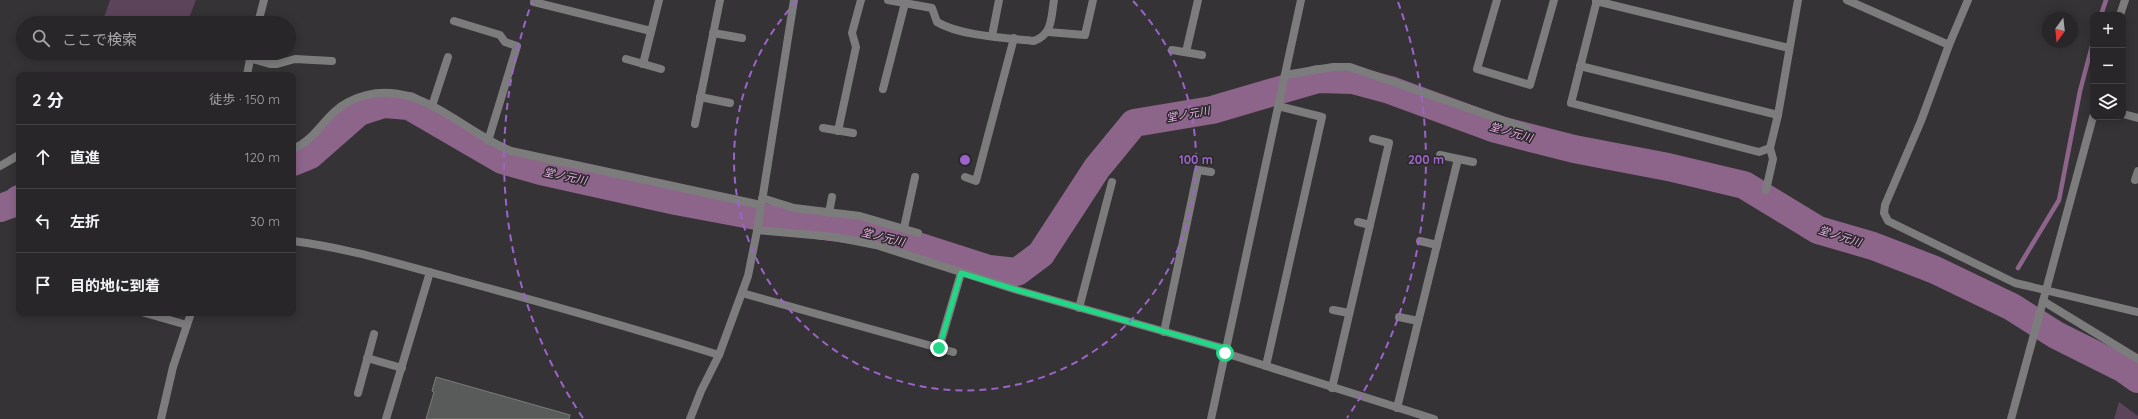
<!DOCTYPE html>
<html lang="ja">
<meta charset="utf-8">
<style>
:root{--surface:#282628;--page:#302e30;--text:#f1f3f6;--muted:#a5a5a8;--line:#444345}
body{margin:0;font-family:Quicksand,"Noto Sans JP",sans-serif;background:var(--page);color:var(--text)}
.controls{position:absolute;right:12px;top:12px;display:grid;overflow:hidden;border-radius:8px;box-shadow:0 2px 10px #0003}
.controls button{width:36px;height:36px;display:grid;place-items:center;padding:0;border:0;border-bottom:1px solid var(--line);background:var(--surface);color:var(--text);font:20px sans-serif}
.compass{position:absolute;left:2042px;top:12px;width:36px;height:36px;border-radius:50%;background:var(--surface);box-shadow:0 2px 10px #0003;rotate:195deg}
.stop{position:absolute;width:12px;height:12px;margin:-9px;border:3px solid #21d887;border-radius:50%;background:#fff}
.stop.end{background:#21d887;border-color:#fff;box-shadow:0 1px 4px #0008}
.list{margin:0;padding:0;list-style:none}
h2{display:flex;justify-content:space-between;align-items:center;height:52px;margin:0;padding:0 16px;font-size:17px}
h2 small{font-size:13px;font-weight:400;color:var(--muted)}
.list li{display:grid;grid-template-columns:26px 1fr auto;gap:12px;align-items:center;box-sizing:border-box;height:64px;padding:0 16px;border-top:1px solid var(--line)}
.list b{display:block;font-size:15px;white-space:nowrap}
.list em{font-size:13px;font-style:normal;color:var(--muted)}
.icon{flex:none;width:22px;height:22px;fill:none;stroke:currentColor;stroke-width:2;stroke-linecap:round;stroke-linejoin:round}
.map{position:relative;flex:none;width:2138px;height:419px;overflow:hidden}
.search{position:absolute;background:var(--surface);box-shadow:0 2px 10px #0003;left:16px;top:16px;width:280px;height:44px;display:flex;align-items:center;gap:10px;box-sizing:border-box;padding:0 14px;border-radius:22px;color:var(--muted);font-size:15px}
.panel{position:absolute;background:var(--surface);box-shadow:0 2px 10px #0003;left:16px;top:72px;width:280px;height:244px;border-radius:8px}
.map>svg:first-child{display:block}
.green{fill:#5c445b}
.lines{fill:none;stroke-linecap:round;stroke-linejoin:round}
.stream{stroke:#8d658b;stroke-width:4.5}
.river{stroke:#8d658b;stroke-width:28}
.building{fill:#585b59;stroke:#7a7d7b}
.minor{stroke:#7d7c7d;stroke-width:8}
.route{stroke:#21d887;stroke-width:5}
.ring{fill:none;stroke:#9c64cb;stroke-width:2;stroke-dasharray:7 5}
.labels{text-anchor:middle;stroke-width:3;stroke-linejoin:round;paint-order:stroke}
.water-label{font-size:11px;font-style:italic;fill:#eaade7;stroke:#2b292b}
.centre{fill:#9c64cb;stroke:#2b292b;stroke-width:2}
.ring-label{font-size:12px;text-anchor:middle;font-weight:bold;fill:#9c64cb;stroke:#2b292b;stroke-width:3;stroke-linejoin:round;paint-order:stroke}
</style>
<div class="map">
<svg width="2138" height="419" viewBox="0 0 2138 419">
<rect width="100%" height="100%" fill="#353335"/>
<!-- green -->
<g class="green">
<path d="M110,0H196L187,23H102Z"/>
<path d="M2119,402L2138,416V419H2114Z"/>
</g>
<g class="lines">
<!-- stream -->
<g class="stream">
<path d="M2101,15L2106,0"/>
<path d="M2018,268L2059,200L2080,91L2093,42"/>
</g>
<!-- river -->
<g class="river">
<path d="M293,162L310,155L359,112L384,104L409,106L502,160L541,171L676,201L772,219L877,233L989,269L1017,272L1041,254L1097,168L1134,123L1212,110L1318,79L1353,80L1390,90L1496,129L1574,149L1668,167L1744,185L1818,230L1873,246L1935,270L2012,307L2056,335L2124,369L2138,379"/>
<path d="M0,208L14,203L19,199"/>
</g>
</g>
<!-- building -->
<path class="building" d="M436,377L570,415L569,419H426L434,392L432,391Z"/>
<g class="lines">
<!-- minor -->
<g class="minor">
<path d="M888,0L932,8L937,22C960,36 1007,38 1034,41C1053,34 1051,17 1054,0"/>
<path d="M1497,0L1477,69L1530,85L1554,0"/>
<path d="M1597,0L1571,103L1759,152L1770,148"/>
<path d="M1847,0L1949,45L1921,121L1885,205L1884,213L1888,221L2015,283L2138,312"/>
<path d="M1596,1L1789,48"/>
<path d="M534,2L651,31"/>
<path d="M2120,15L2125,0"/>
<path d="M454,21L500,35L505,42L517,46L488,141"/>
<path d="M258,23L264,0"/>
<path d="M1048,32L1085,35L1093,0"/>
<path d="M713,33L742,38"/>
<path d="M992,36L999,0"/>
<path d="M1949,45L1968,0"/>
<path d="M1172,50L1202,55"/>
<path d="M1186,52L1198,0"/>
<path d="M249,58L270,64H277L295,59L332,61"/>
<path d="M626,59L661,69"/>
<path d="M643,64L659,0"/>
<path d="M1580,66L1778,115"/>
<path d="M247,75L251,54"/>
<path d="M1285,75L1333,67H1350L1528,129"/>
<path d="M883,89L905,3"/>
<path d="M700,97L730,103"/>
<path d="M432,106L448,57"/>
<path d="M2123,114L2138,118"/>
<path d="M695,124L720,0"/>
<path d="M823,128L853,133"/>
<path d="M838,131L856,47L852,33L861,0"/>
<path d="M293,149C316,140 326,113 348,102C411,70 457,129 511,151L761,205"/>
<path d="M1440,155L1473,162"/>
<path d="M0,166L19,155"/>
<path d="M965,177L976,181L1014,38"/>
<path d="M2135,180L2138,171"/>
<path d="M1766,190L1773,159L1770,148L1778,115L1798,0"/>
<path d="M762,198L794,208L860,216L918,233"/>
<path d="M829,213L832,197"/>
<path d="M1358,222L1370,225"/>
<path d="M904,228L915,177"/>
<path d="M757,230L835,237L876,245L1017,290L1226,349"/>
<path d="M293,241C348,248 402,265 455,279C544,303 632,328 719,355"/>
<path d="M1420,241L1437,245"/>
<path d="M742,293L953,352"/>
<path d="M2043,301L2138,359"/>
<path d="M1079,308L1112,182"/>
<path d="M1333,310L1349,313"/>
<path d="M145,313L187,325"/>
<path d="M1399,317L1418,321"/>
<path d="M1164,332L1198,170L1211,172"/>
<path d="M939,348L961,273"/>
<path d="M1225,353L1434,419"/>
<path d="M367,358L402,368"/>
<path d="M1266,366L1322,117L1278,106"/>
<path d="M1332,388L1389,143L1373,139"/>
<path d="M358,393L374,334"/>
<path d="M1397,408L1458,159"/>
<path d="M161,419L173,367L191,313"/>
<path d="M386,419L430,272"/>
<path d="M690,419L701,391L719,355L748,276L758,226L794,0"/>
<path d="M1211,419L1301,0"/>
<path d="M2011,419L2093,117"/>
</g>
</g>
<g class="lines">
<!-- route -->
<path class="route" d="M939,348L961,273L1017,290L1226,349L1225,353"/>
</g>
<!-- distance rings -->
<g class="ring">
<path d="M1133 1A231 231 0 1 1 797 1"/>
<path d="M583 418A461 461 0 0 1 532 2M1398 2A461 461 0 0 1 1347 418"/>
</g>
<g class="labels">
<!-- water labels -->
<g class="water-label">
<text transform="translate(1188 114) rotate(-10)" y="4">堂ノ元川</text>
<text transform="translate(1511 132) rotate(16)" y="4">堂ノ元川</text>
<text transform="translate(565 176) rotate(12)" y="4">堂ノ元川</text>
<text transform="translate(1840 236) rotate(18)" y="4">堂ノ元川</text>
<text transform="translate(883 237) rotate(14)" y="4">堂ノ元川</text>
</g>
</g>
<circle cx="965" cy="160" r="6" class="centre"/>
<g class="ring-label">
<text x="1196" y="164">100 m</text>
<text x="1426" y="164">200 m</text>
</g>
</svg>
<div class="controls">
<button>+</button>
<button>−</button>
<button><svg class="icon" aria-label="layers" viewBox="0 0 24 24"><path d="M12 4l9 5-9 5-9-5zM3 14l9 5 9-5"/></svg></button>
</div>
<svg class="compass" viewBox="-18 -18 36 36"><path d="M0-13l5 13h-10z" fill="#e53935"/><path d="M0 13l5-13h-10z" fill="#a5a5a8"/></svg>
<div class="stop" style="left:1225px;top:353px"></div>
<div class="stop end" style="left:939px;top:348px"></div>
<div class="search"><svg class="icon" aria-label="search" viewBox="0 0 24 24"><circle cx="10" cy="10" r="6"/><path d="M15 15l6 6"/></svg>ここで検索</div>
<section class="panel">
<h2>2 分<small>徒歩 · 150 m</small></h2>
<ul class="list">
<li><svg class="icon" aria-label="ahead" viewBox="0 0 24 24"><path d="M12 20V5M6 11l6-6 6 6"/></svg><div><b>直進</b></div><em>120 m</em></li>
<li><svg class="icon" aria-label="left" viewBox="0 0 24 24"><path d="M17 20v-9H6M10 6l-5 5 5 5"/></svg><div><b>左折</b></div><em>30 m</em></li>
<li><svg class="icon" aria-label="arrive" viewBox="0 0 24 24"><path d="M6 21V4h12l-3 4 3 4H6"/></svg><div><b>目的地に到着</b></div></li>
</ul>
</section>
</div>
